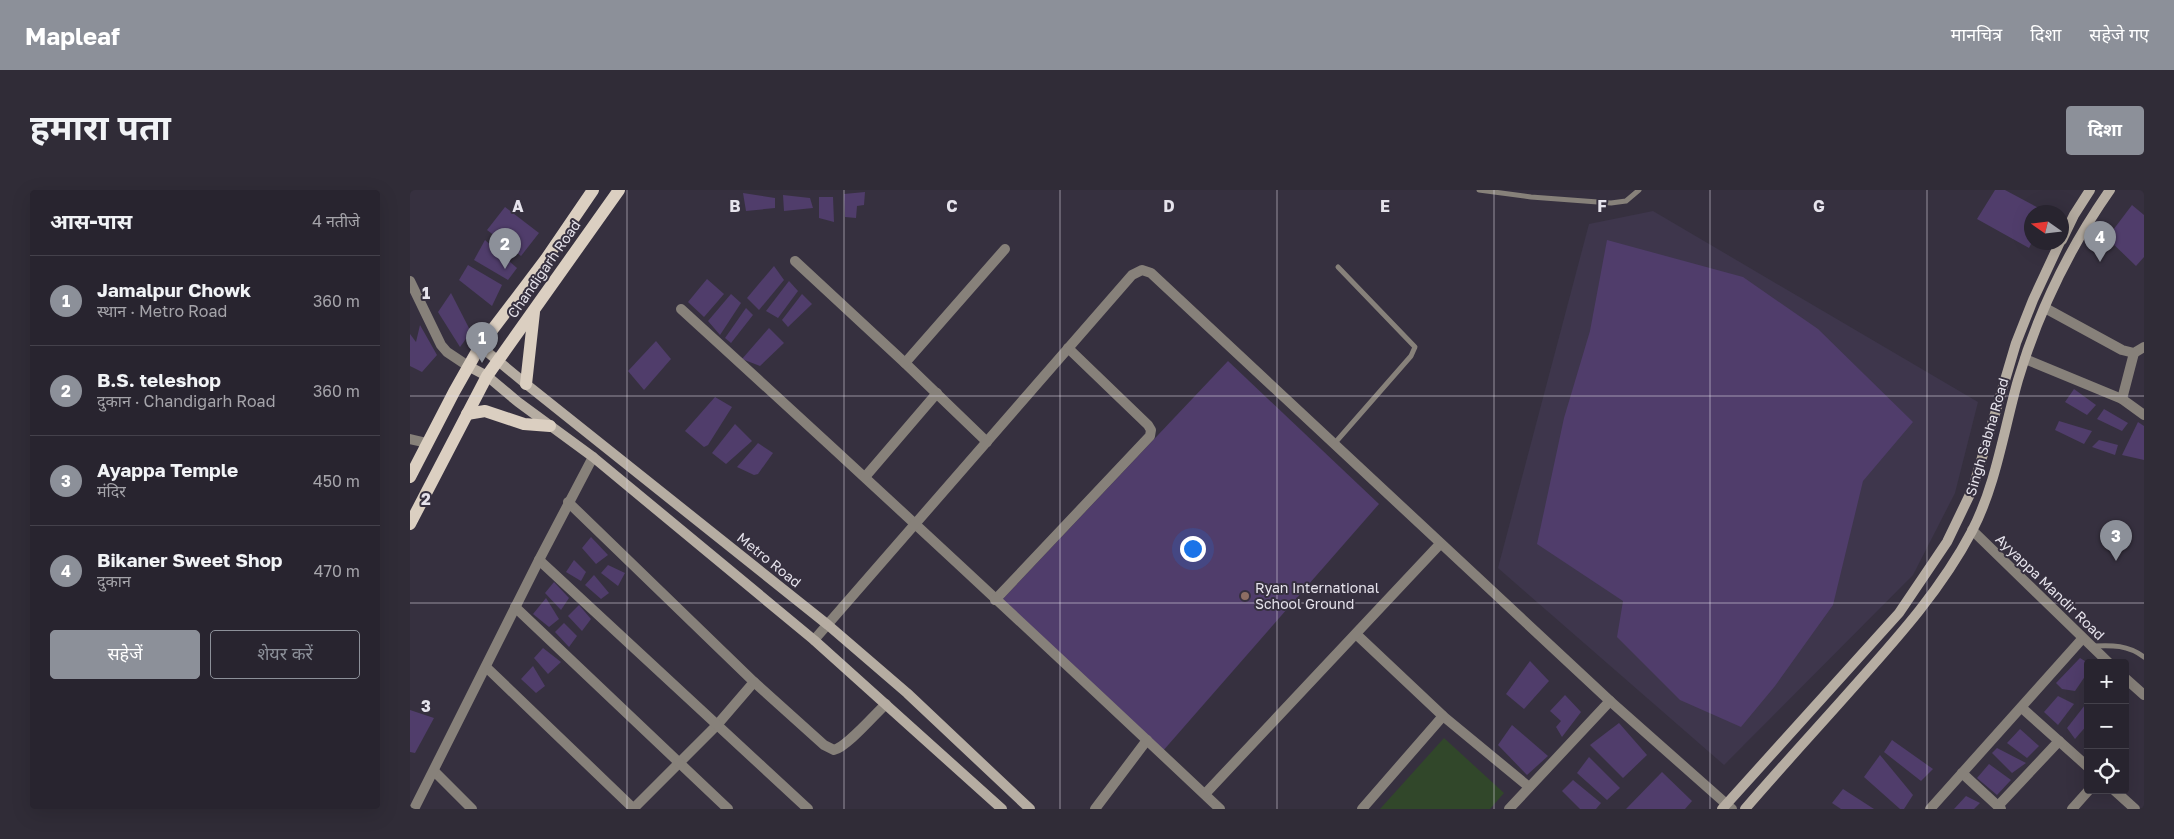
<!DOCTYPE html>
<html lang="hi">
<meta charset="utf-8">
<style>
:root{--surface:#28242f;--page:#302c37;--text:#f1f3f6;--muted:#a5a4aa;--line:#44414b;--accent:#8c9099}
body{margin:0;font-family:"Golos Text","Noto Sans Devanagari",sans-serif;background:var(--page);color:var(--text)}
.controls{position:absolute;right:15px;bottom:15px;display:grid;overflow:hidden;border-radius:5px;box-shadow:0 5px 20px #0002}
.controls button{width:45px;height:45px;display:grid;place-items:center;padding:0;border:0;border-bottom:1px solid var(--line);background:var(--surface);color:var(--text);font:25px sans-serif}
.compass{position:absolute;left:1614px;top:15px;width:45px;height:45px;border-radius:50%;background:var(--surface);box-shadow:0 5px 20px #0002;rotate:284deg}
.you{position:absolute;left:782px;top:358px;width:18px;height:18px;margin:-12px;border:4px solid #fff;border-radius:50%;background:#1a73e8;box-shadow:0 0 0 8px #1a73e833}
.badge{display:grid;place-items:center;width:32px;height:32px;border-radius:50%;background:var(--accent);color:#fff;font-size:16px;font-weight:700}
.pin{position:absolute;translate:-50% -41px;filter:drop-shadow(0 1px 2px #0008)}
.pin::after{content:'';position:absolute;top:26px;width:18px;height:15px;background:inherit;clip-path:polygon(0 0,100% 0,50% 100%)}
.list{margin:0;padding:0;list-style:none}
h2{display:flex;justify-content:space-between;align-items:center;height:65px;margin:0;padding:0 20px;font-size:21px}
h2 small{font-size:16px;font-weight:400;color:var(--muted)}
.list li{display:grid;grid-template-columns:32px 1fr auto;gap:15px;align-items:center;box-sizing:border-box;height:90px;padding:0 20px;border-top:1px solid var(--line)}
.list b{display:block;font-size:19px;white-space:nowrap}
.list p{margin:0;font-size:16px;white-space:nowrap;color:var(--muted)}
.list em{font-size:16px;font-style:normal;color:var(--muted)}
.actions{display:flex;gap:10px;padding:15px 20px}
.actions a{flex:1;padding:11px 0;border:1px solid var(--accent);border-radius:5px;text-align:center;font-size:18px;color:var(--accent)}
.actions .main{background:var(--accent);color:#fff}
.icon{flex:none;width:28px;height:28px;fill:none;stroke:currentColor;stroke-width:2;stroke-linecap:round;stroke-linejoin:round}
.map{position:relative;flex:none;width:1734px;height:619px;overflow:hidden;border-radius:5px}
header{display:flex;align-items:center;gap:30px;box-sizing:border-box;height:70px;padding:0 25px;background:var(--accent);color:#fff}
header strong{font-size:24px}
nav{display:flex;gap:28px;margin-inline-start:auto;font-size:18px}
.intro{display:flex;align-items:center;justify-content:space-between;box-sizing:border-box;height:120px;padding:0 30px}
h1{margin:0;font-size:35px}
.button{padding:12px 22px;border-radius:5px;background:var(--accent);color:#fff;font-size:18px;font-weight:700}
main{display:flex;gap:30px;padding:0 30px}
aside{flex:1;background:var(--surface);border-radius:5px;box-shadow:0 5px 20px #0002}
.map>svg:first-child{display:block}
.built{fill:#3e364c}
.green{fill:#31472a}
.building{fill:#503d6b}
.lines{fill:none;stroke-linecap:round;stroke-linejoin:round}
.lane{stroke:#87817a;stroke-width:5}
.street{stroke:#87817a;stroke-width:10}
.secondary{stroke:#b6ada2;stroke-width:10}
.primary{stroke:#dbcfc1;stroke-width:12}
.grid{fill:none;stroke:#e6e3ec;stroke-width:1;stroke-opacity:0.55}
.education-dot{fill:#8d6e63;stroke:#36303f;stroke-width:2}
.labels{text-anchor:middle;stroke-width:4;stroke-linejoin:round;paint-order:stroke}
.street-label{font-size:14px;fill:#e6e3ec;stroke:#36303f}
.poi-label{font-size:14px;fill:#e6e3ec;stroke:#36303f;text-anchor:start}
.grid-label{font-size:16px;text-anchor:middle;font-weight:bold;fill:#e6e3ec;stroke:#36303f;stroke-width:4;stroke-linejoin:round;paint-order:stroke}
</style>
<header>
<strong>Mapleaf</strong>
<nav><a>मानचित्र</a><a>दिशा</a><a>सहेजे गए</a></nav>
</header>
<div class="intro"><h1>हमारा पता</h1><a class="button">दिशा</a></div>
<main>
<aside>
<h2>आस-पास<small>4 नतीजे</small></h2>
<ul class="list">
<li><span class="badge">1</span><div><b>Jamalpur Chowk</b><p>स्थान · Metro Road</p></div><em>360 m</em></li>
<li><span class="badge">2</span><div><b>B.S. teleshop</b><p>दुकान · Chandigarh Road</p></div><em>360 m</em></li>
<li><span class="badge">3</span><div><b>Ayappa Temple</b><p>मंदिर</p></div><em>450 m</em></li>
<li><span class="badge">4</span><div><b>Bikaner Sweet Shop</b><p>दुकान</p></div><em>470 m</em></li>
</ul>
<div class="actions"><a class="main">सहेजें</a><a>शेयर करें</a></div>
</aside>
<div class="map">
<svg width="1734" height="619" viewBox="0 0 1734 619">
<rect width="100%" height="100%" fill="#36303f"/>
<!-- built -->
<path class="built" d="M1243,21L1568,212L1545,303L1503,385L1314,575L1088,378L1179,34Z"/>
<!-- green -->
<path class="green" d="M1034,548L1094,603L1080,619H970Z"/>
<!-- building -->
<g class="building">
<path d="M1585,0H1595L1636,22H1622V52L1619,58L1567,29Z"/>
<path d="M455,2L454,15L447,16L446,28L435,27L434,4Z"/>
<path d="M333,3L365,8V18L336,21Z"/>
<path d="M373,5L400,8L403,18L374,21Z"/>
<path d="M409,7H423L424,32L409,28Z"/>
<path d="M1722,15L1734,25V67L1726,76L1697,48Z"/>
<path d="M95,17L129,43L111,66L77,40Z"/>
<path d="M75,50L107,78L98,90L64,70Z"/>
<path d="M1197,50L1333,87L1408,139L1503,232L1453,291L1423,415L1365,496L1331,537L1270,510L1207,447L1213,411L1127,354L1154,228L1180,141Z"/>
<path d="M58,75L92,95L82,116L49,90Z"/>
<path d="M364,76L374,90L349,120L337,108Z"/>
<path d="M297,89L314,104L294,127L278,112Z"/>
<path d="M379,91L388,101L368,128L356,121Z"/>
<path d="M41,103L61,142L50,157L28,122Z"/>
<path d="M321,104L331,113L310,145L298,131Z"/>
<path d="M392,104L402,114L378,137L372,130Z"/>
<path d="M336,118L343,125L321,153L315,148Z"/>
<path d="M10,135L27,165L12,182L0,176V144L6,152Z"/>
<path d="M359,138L374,153L350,176L332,169Z"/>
<path d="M246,151L261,169L234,200L218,181Z"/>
<path d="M818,171L969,314L752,562L590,412Z"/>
<path d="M1664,199L1686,215L1677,225L1655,212Z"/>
<path d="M305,207L322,217L298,255L294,257L275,241Z"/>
<path d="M1694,219L1718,233L1712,241L1687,229Z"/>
<path d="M1649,231L1682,241L1674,254L1645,240Z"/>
<path d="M1728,232L1734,236V270L1712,265Z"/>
<path d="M325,234L342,251L316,274L302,263Z"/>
<path d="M1689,250L1708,255L1705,265L1682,257Z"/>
<path d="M348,253L363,263L348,284L344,285L327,277Z"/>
<path d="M181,347L198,365L186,374L172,358Z"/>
<path d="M164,370L176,382L171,391L156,382Z"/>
<path d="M198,375L215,383L208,396L191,383Z"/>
<path d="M184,385L199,403L191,409L175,395Z"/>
<path d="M144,392L159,408L151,420L135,403Z"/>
<path d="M136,408L149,429L139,437L123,424Z"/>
<path d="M169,415L181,429L172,441L158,426Z"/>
<path d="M154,433L167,446L159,457L145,442Z"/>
<path d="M133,458L151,472L138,484L124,468Z"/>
<path d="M1670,468L1678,473V482L1665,501L1652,499L1646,493Z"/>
<path d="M1120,471L1139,491L1114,519L1096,504Z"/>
<path d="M123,476L135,496L126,503L111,489Z"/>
<path d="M1155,505L1171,522L1152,547L1146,537L1151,531L1140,521Z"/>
<path d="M1648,506L1664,514L1648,535L1634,522Z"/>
<path d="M1675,515L1678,517V534L1665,549L1657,538Z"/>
<path d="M0,520L24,528L5,563L0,562Z"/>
<path d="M1209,533L1237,565L1213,588L1180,555Z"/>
<path d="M1102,535L1138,566L1117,585L1088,555Z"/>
<path d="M1610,539L1629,556L1617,568L1597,553Z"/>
<path d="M1482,550L1523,579L1511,591L1474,562Z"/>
<path d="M1587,558L1616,573L1602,583L1582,563Z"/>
<path d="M1470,565L1503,605L1494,619H1490L1454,587Z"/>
<path d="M1179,567L1210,598L1197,610L1167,583Z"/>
<path d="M1579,574L1601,590L1587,605L1567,588Z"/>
<path d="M1252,582L1282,611L1275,619H1216Z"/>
<path d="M1163,590L1191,613L1186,619H1170L1152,601Z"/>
<path d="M1433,599L1464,619H1431L1422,613Z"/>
<path d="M1556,606L1570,613L1564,619H1544Z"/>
</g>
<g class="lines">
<!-- lane -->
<g class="lane">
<path d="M1069,0L1121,7L1201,13L1216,11L1229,0"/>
<path d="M924,254L1001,166L1005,157L928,77"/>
<path d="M1684,456C1702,455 1718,455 1734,467"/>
</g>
<!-- street -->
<g class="street">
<path d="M385,71L495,173L577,252"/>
<path d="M0,91L31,155L37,162L58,176"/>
<path d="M1635,118L1712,160L1724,163L1734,157"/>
<path d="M271,119C452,284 632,451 810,619"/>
<path d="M1724,163L1712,209L1734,225"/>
<path d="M1615,169L1712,209"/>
<path d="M495,173L595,59"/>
<path d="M0,249L17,253"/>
<path d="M455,287L527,203"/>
<path d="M158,312L344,492L307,535L223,619"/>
<path d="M1562,340L1699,473"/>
<path d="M129,370L398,619"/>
<path d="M585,410L740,246L741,240L738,235L658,158"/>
<path d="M105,417L318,619"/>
<path d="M946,444L1033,526L1119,597"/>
<path d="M404,450L722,85L732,80L741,83L1200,511L1322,619"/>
<path d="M76,477L224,619"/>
<path d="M1715,488L1734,505"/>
<path d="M344,492L414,555L424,560C437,557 465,524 476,514"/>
<path d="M1612,518L1678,577"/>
<path d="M24,581L62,619"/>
<path d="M1552,583L1591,619"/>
<path d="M1704,600L1725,619"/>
<path d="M795,604L1030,354"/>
<path d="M1588,616L1649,551"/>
<path d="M4,619L129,370L183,267"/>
<path d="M685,619L737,550"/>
<path d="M952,619L1033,526"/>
<path d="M1099,619L1200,511"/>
<path d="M1520,619L1672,449"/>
<path d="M1662,619L1679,600"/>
</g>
<!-- secondary -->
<g class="secondary">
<path d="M1652,50L1664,25L1680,0"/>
<path d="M70,156L116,194L418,435L497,503L620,619"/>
<path d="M58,176L77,186L108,212L183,267L404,450L592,619"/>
<path d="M1312,619L1489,423L1537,352L1563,298L1606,153L1623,110L1650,52"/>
<path d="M1335,619C1372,576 1411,534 1448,492C1490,445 1532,398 1562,341C1586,295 1594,239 1608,190C1628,123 1660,57 1700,0"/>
</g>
<!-- primary -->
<g class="primary">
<path d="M116,194L124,122"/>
<path d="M57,224L75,221L114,234L140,236"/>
<path d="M0,287L44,202L70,156L136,69L183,0"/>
<path d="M0,334L77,186L209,0"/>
</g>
</g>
<!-- grid -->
<path class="grid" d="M217,0V619M434,0V619M650,0V619M867,0V619M1084,0V619M1300,0V619M1517,0V619M0,206H1734M0,413H1734"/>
<!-- markers -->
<circle class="education-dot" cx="835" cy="406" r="5"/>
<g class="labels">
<!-- street labels -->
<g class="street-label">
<text transform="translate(134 79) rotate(-55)" y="5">Chandigarh Road</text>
<text transform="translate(1577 247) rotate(-74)" y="5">Singh Sabha Road</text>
<text transform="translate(359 370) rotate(39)" y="5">Metro Road</text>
<text transform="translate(1640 397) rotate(44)" y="5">Ayyappa Mandir Road</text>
</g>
<!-- poi labels -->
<g class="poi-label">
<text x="845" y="403">Ryan International<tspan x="845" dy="16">School Ground</tspan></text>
</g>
</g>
<g class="grid-label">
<text x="108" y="22">A</text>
<text x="325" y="22">B</text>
<text x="542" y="22">C</text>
<text x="759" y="22">D</text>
<text x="975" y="22">E</text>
<text x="1192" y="22">F</text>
<text x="1409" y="22">G</text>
<text x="16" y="109">1</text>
<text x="16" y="315">2</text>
<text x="16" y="522">3</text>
</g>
</svg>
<div class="controls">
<button>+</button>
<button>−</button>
<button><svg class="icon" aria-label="locate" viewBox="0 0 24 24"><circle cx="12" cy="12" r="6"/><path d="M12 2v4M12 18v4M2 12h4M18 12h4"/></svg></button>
</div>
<svg class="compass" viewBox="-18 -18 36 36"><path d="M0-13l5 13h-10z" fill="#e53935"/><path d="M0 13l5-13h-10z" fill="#a5a4aa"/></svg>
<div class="you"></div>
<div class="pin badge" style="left:72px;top:173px">1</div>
<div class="pin badge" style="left:95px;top:79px">2</div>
<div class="pin badge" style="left:1706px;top:371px">3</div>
<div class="pin badge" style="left:1690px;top:72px">4</div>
</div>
</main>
